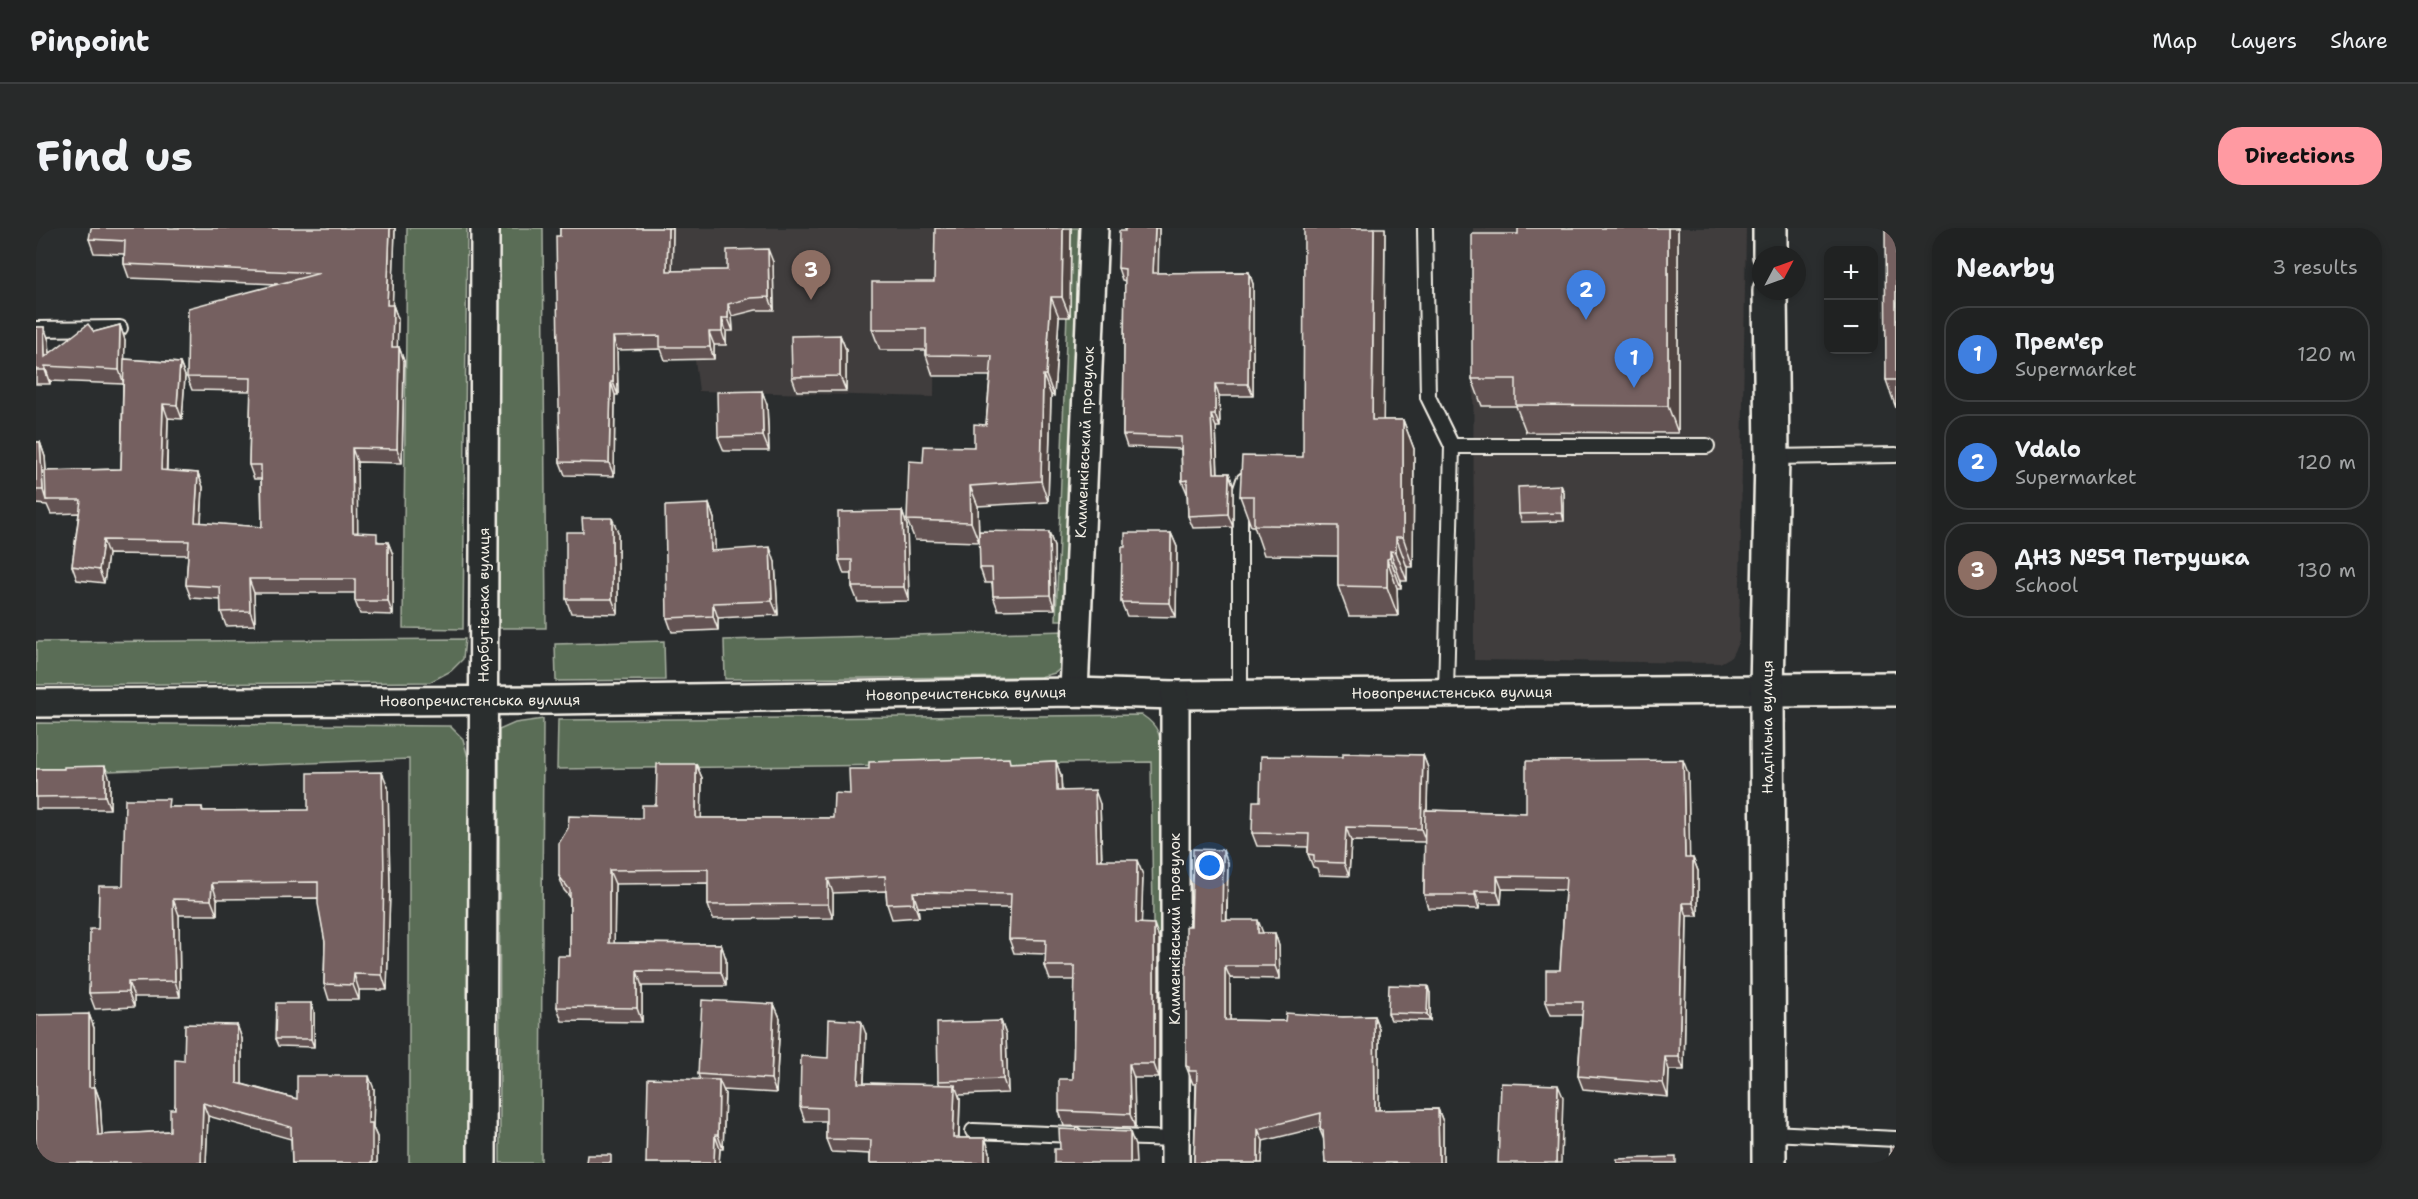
<!DOCTYPE html>
<meta charset="utf-8">
<style>
:root{--surface:#202222;--page:#282a2a;--text:#f1f3f6;--muted:#a2a4a5;--line:#3d3f40;--accent:#ff9aa2}
body{margin:0;font-family:"Shantell Sans",sans-serif;background:var(--page);color:var(--text)}
.controls{position:absolute;right:18px;top:18px;display:grid;overflow:hidden;border-radius:12px;box-shadow:0 3px 9px #0003}
.controls button{width:54px;height:54px;display:grid;place-items:center;padding:0;border:0;border-bottom:2px solid var(--line);background:var(--surface);color:var(--text);font:30px sans-serif}
.compass{position:absolute;left:1716px;top:18px;width:54px;height:54px;border-radius:50%;background:var(--surface);box-shadow:0 3px 9px #0003;rotate:49deg}
.you{position:absolute;left:1174px;top:638px;width:21px;height:21px;margin:-15px;border:4px solid #fff;border-radius:50%;background:#1a73e8;box-shadow:0 0 0 9px #1a73e833}
.badge{display:grid;place-items:center;width:39px;height:39px;border-radius:50%;background:var(--accent);color:#fff;font-size:20px;font-weight:700}
.pin{position:absolute;translate:-50% -50px;filter:drop-shadow(0 2px 3px #0008)}
.pin::after{content:'';position:absolute;top:32px;width:21px;height:18px;background:inherit;clip-path:polygon(0 0,100% 0,50% 100%)}
.list{margin:0;padding:0;list-style:none}
h2{display:flex;justify-content:space-between;align-items:center;height:78px;margin:0;padding:0 24px;font-size:26px}
h2 small{font-size:20px;font-weight:400;color:var(--muted)}
.list li{display:grid;grid-template-columns:39px 1fr auto;gap:18px;align-items:center;box-sizing:border-box;height:96px;margin:0 12px 12px;padding:0 12px;border:2px solid var(--line);border-radius:24px}
.list b{display:block;font-size:22px;white-space:nowrap}
.list p{margin:0;font-size:20px;white-space:nowrap;color:var(--muted)}
.list em{font-size:20px;font-style:normal;color:var(--muted)}
.map{position:relative;flex:none;width:1860px;height:935px;overflow:hidden;border-radius:24px}
header{display:flex;align-items:center;gap:36px;box-sizing:border-box;height:84px;padding:0 30px;background:var(--surface);border-bottom:2px solid var(--line)}
header strong{font-size:28px}
nav{display:flex;gap:33px;margin-inline-start:auto;font-size:21px}
.intro{display:flex;align-items:center;justify-content:space-between;box-sizing:border-box;height:144px;padding:0 36px}
h1{margin:0;font-size:42px}
.button{padding:15px 27px;border-radius:24px;background:var(--accent);color:#111;font-size:21px;font-weight:700}
main{display:flex;gap:36px;padding:0 36px}
aside{flex:1;background:var(--surface);border-radius:24px;box-shadow:0 3px 9px #0003}
.map>svg:first-child{display:block}
</style>
<header>
<strong>Pinpoint</strong>
<nav><a>Map</a><a>Layers</a><a>Share</a></nav>
</header>
<div class="intro"><h1>Find us</h1><a class="button">Directions</a></div>
<main>
<div class="map">
<svg width="1860" height="935" viewBox="0 0 1860 935">
<rect width="100%" height="100%" fill="#2a2d2e"/>
<filter id="ink" filterUnits="userSpaceOnUse"><feTurbulence type="fractalNoise" baseFrequency=".0167" numOctaves="2"/><feDisplacementMap in="SourceGraphic" scale="12" xChannelSelector="R" yChannelSelector="G"/><feConvolveMatrix kernelMatrix="1 2 1 2 8 2 1 2 1" color-interpolation-filters="sRGB"/></filter>
<g filter="url(#ink)">
<g fill="#403d3d">
<path d="M637 0H900L898 169 663 163 648 45 636 40Z"/>
<path d="M1437 0H1710L1703 413 1695 429 1684 435 1438 432Z"/>
</g>
<g fill="#5a6d57" stroke="#a7afa0" stroke-width="1.5">
<path d="M371 0H431L427 401 367 400Z"/>
<path d="M460 0H507L510 400H463Z"/>
<path d="M1034 0H1046L1031 392H1020Z"/>
<path d="M1030 403 1026 439 1019 445 1004 449 689 451 688 412Z"/>
<path d="M429 411 427 431 415 443 394 454 0 457V414Z"/>
<path d="M628 413 629 452 520 453 519 416Z"/>
<path d="M1106 487C1127 501 1124 511 1126 534L1125 772H1118L1115 534 521 541 522 492Z"/>
<path d="M507 491 505 935H464L463 502 479 495Z"/>
<path d="M0 495 414 498 427 511 434 537 431 935H373V531L0 546Z"/>
</g>
<g fill="none" stroke-linecap="round" stroke-linejoin="round">
<defs>
<g id="lane">
<path d="M1389 0 1392 169 1416 218 1410 464"/>
<path d="M0 101 84 100"/>
<path d="M1416 218H1671"/>
<path d="M1736 229 1860 227"/>
<path d="M1204 465V264L1208 252"/>
<path d="M937 903 1039 907"/>
<path d="M1733 905 1860 911"/>
<path d="M1080 909 1139 911"/>
</g>
<g id="street">
<path id="s1" d="M1038 464 1058 0"/>
<path id="s2" d="M0 475 516 472 1038 464 1139 467 1731 462"/>
<path id="s3" d="M446 935 449 0"/>
<path d="M1139 935V467"/>
</g>
<g id="secondary">
<path d="M1734 0V27"/>
<path d="M1731 462 1860 461"/>
<path id="s4" d="M1733 935 1731 462 1736 229 1734 63"/>
</g>
</defs>
<use href="#lane" stroke="#f4f1e8" stroke-width="18"/>
<use href="#street" stroke="#f4f1e8" stroke-width="32"/>
<use href="#secondary" stroke="#f4f1e8" stroke-width="38"/>
<use href="#lane" stroke="#2a2d2e" stroke-width="14"/>
<use href="#street" stroke="#2a2d2e" stroke-width="27"/>
<use href="#secondary" stroke="#2a2d2e" stroke-width="33"/>
</g>
<g fill="#645353" stroke="#f4f1e8" stroke-width="1.5">
<path d="M359 0 356 77H357L362 91 361 119H363L368 133 366 235 321 234V305L344 314H352L357 327V387L324 386 319 373V365H218L219 397 190 398 185 384V372L155 370 150 357 152 327 72 326 68 355 41 352 36 338 43 285 15 286 11 277 0 276V214H4L9 229 10 243 85 241 87 156 14 153V156H0V99H8L13 113 14 125 58 104 84 97 89 112 88 131 144 135 149 148 146 191 132 190 131 243 162 245 167 259 165 295 226 299 225 251H218L213 237 215 163 156 162 151 149 240 56 93 50 88 36V26L58 25 53 11Z"/>
<path d="M524 0H637L636 43 691 42 737 34 738 82H720L696 88 697 103H690V117H678V131L629 132 625 121 581 122 582 167H579L578 248 529 247 524 234Z"/>
<path d="M1035 0 1034 89H1023L1018 168 1015 167 1012 274 942 278 943 314 879 312 871 292 887 234 938 219 950 197 954 148H897L890 127V122H844L836 101 898 54Z"/>
<path d="M1123 0 1122 45 1213 44 1217 56V168H1183L1184 199H1180L1182 245H1193L1197 257V299L1157 300 1152 288 1151 265 1146 253 1145 221 1091 219 1087 207 1089 53 1086 52 1082 40 1089 3Z"/>
<path d="M1349 0 1347 192H1367L1378 221 1377 339H1371V353H1365V360H1361L1362 388H1313L1302 358V328L1228 327 1218 298H1215L1204 268 1267 229Z"/>
<path d="M1642 0V205L1490 204 1480 178H1446L1436 151 1482 6Z"/>
<path d="M1860 0V180L1850 152Z"/>
<path d="M804 107 810 122V163H761L756 149Z"/>
<path d="M726 163 731 177 733 223H688L682 209Z"/>
<path d="M1525 257 1528 265V293L1486 294 1483 286Z"/>
<path d="M673 276 678 291 679 323 739 334 742 387 682 390V402L636 404 631 390Z"/>
<path d="M866 283 871 298 873 373 822 374 816 359V346H808L803 332Z"/>
<path d="M547 304H582V386L535 385 530 371Z"/>
<path d="M1013 304 1018 319 1019 381 962 382 957 368 956 355H949L944 340Z"/>
<path d="M1135 305 1141 319 1140 389 1091 388 1085 374 1089 319Z"/>
<path d="M1387 527 1392 540 1391 582 1490 585 1652 545 1653 630H1657L1662 643V688H1651L1648 842H1633L1632 869 1547 861 1542 848 1546 787H1515L1510 774 1524 742 1529 662 1466 661 1465 676H1444L1443 681 1392 680 1388 667 1389 614 1315 613 1313 648 1283 647 1281 640 1277 639 1272 626V619L1221 618 1216 605 1224 573 1307 529Z"/>
<path d="M1020 533 1025 548 1026 563 1064 576 1066 632 1107 647 1105 695 1123 710V850H1098L1099 900 1028 898 1023 883 1037 851 1039 752H1014L1009 738 1010 726 978 725 973 711 974 680 882 679 883 689 856 691 851 676 850 663 797 665V690L677 691 672 677V655L579 656 578 715 685 716 690 731V758H606V794L526 793 521 779 534 728V669L528 662 523 648 606 590 660 536 666 550 665 590H797L814 566 833 541Z"/>
<path d="M0 541H28L74 551V581H0Z"/>
<path d="M352 559 354 661 351 762H323V772H293L288 756 289 714 282 670 181 671V687H143L144 769H98V779L59 781 53 765 62 701 87 658 135 579H166L167 583 272 582Z"/>
<path d="M1192 635 1191 692 1227 705H1239L1243 718 1244 751 1194 750V792L1249 793 1307 789 1338 788 1343 801V882L1402 881 1407 894V935H1289L1288 912 1284 902V899L1227 913 1226 935H1158L1160 856H1157L1150 838 1155 698Z"/>
<path d="M1394 765V793L1355 792 1352 785Z"/>
<path d="M275 775 278 783V819L242 818 239 811Z"/>
<path d="M738 776 744 790 740 865 687 862 689 866 687 921H684L683 935H610L664 852 662 846Z"/>
<path d="M53 786 58 800V859H59L64 873 66 907 134 903 148 833 201 797 206 811V856L261 871 338 861 337 900 341 909V935H256L255 911 172 888 170 935H0Z"/>
<path d="M965 793 970 807 972 865 923 867 924 871 923 910H949L954 924V935H834V926L795 924 790 911V893H769L764 879 792 830 830 806 828 855 904 857 902 853Z"/>
</g>
<g fill="#514443" stroke="#f4f1e8" stroke-width="1.5">
<path d="M354 0H359L356 91 351 77Z"/>
<path d="M632 0H637L636 56 631 43Z"/>
<path d="M1027 0H1035L1034 89 1026 69Z"/>
<path d="M1119 0H1123L1122 57 1117 45Z"/>
<path d="M1338 0H1349L1347 221 1336 192Z"/>
<path d="M1632 0H1642V205L1632 178Z"/>
<path d="M732 21 737 34 738 82 733 69Z"/>
<path d="M1213 44 1217 56V168L1212 156Z"/>
<path d="M1015 69 1023 89 1018 168 1010 147Z"/>
<path d="M692 76 696 88 697 103 692 90Z"/>
<path d="M357 77 362 91 361 133 356 119Z"/>
<path d="M686 90 690 103V117L686 104Z"/>
<path d="M84 97 89 112 88 156 83 142Z"/>
<path d="M8 99 13 113 14 139 9 129Z"/>
<path d="M673 104 678 117V131L674 119Z"/>
<path d="M804 107 810 122V163L804 148Z"/>
<path d="M577 109 581 122 582 167 577 154Z"/>
<path d="M363 119 368 133 366 235 361 221Z"/>
<path d="M144 135 149 148 146 191 141 177Z"/>
<path d="M9 138 14 153V156L9 142Z"/>
<path d="M1007 147 1015 167 1012 274 1005 253Z"/>
<path d="M575 154 579 167 578 248 573 235Z"/>
<path d="M1179 156 1183 168 1184 199 1179 187Z"/>
<path d="M726 163 731 177 733 223 727 208Z"/>
<path d="M127 176 132 190 130 256 125 242Z"/>
<path d="M1175 187 1180 199 1182 257 1178 245Z"/>
<path d="M1367 192 1378 221 1377 339 1367 309Z"/>
<path d="M4 214 9 229 12 272H10L7 262Z"/>
<path d="M316 220 321 234 322 318 317 304Z"/>
<path d="M162 245 167 259 164 308 159 294Z"/>
<path d="M1193 245 1197 257V299L1192 286Z"/>
<path d="M1525 257 1528 265V293L1526 285Z"/>
<path d="M934 258 942 278 943 314 935 294Z"/>
<path d="M673 276 678 291 680 338 675 323Z"/>
<path d="M866 283 871 298 873 373 868 359Z"/>
<path d="M576 290 582 304V386L576 371Z"/>
<path d="M1013 304 1018 319 1019 381 1014 367Z"/>
<path d="M1135 305 1141 319 1140 389 1134 375Z"/>
<path d="M1360 309 1371 339V353L1360 324Z"/>
<path d="M67 312 72 326 68 355 63 342Z"/>
<path d="M352 314 357 327V387L352 373Z"/>
<path d="M734 319 739 334 742 387 736 373Z"/>
<path d="M1354 323 1365 353V360L1354 330Z"/>
<path d="M1351 331 1361 360 1362 388 1351 359Z"/>
<path d="M213 351 218 365 219 397 214 383Z"/>
<path d="M677 375 682 390V402L677 388Z"/>
<path d="M1387 527 1392 540 1390 614 1385 601Z"/>
<path d="M1647 532 1652 545 1654 643 1649 630Z"/>
<path d="M1020 533 1025 548 1026 577 1021 563Z"/>
<path d="M660 536 666 550 665 605 660 590Z"/>
<path d="M69 538 74 551V581L69 568Z"/>
<path d="M346 544 352 559 354 661 351 762 346 747Z"/>
<path d="M1059 562 1064 576 1066 646 1061 632Z"/>
<path d="M1310 599 1315 613 1313 648 1308 635Z"/>
<path d="M1187 622 1192 635 1190 705 1186 692Z"/>
<path d="M1657 630 1662 643V688L1657 675Z"/>
<path d="M1101 632 1107 647 1105 709 1100 695Z"/>
<path d="M573 642 579 656 578 729 573 715Z"/>
<path d="M1461 648 1466 661 1465 676 1461 663Z"/>
<path d="M792 651 797 665V690L792 676Z"/>
<path d="M176 655 181 671V687L175 672Z"/>
<path d="M1439 663 1444 676 1443 681 1439 667Z"/>
<path d="M877 664 882 679 883 689 878 675Z"/>
<path d="M137 671 143 687 144 769 139 753Z"/>
<path d="M1647 675 1651 688 1648 842 1643 829Z"/>
<path d="M1222 692 1227 705V718L1222 705Z"/>
<path d="M1118 696 1123 710V850L1118 836Z"/>
<path d="M1239 705 1243 718 1244 751 1239 738Z"/>
<path d="M685 716 690 731V758L685 744Z"/>
<path d="M1189 738 1194 750V805L1189 792Z"/>
<path d="M601 743 606 758V794L601 780Z"/>
<path d="M318 746 323 762V772L317 757Z"/>
<path d="M92 754 98 769V779L92 764Z"/>
<path d="M1392 758 1394 765V793L1391 786Z"/>
<path d="M275 775 278 783V819L275 811Z"/>
<path d="M738 776 744 790 740 865 735 851Z"/>
<path d="M53 786 58 800V873L53 859Z"/>
<path d="M1338 788 1343 801V895L1339 882Z"/>
<path d="M825 793 830 806 827 868 822 855Z"/>
<path d="M965 793 970 807 972 865 967 851Z"/>
<path d="M201 797 206 811V868L201 855Z"/>
<path d="M1629 829 1633 842 1632 869 1627 855Z"/>
<path d="M1093 836 1098 850 1099 900 1094 886Z"/>
<path d="M333 848 338 861 337 900 341 909V935H336L332 895Z"/>
<path d="M683 852 689 866 687 921 682 907Z"/>
<path d="M919 857 924 871 922 924 917 910Z"/>
<path d="M1522 857 1527 869 1525 935H1520Z"/>
<path d="M59 859 64 873 67 920 62 907Z"/>
<path d="M167 875 172 888 170 935H165Z"/>
<path d="M1402 881 1407 894V935H1403Z"/>
<path d="M1222 901 1227 913 1226 935H1222Z"/>
<path d="M1094 904 1099 918 1100 935H1094Z"/>
<path d="M679 907 684 921 683 935H678Z"/>
<path d="M949 910 954 924V935H949Z"/>
</g>
<g fill="#746160" stroke="#f4f1e8" stroke-width="1.5">
<path d="M55 0H354L351 77H357L356 119H363L361 221 316 220 317 304 341 305V314H352V373H319V351H213L214 383 185 384 184 359 150 357 153 313 67 312 63 342 36 338 45 272H10L9 243 85 241 88 131 144 135 141 177 127 176 125 242 162 245 159 294 226 299 225 237H213L215 150 151 149 152 80 284 45 88 36 89 13 53 11Z"/>
<path d="M524 0H632L631 43 691 42V22L732 21 733 69 715 70 692 76V90H686V104H673L674 119H624V108L577 109V154H575L573 235 524 234 520 8H524Z"/>
<path d="M899 0H1027L1026 69H1015L1010 147H1007L1005 253 934 258 935 294 871 292 873 233 887 234 888 218 938 219V196L950 197 956 128 890 127V101H836V54H898Z"/>
<path d="M1089 0H1119L1117 45 1213 44 1212 156H1179V187H1175L1178 245H1193L1192 286 1152 288 1151 252 1146 253 1145 209 1087 207 1089 41 1082 40 1083 3H1089Z"/>
<path d="M1268 0H1338L1336 192H1367V309H1360V324L1354 323V330L1351 331V359L1302 358V298L1218 297V268H1204L1206 228 1267 229Z"/>
<path d="M1482 0H1632V178L1480 177V151H1436V6H1482Z"/>
<path d="M1849 0H1860V152H1850Z"/>
<path d="M52 96 58 104 84 97 83 142 9 138V142H0V99H8L9 129Z"/>
<path d="M804 107V148L756 149 755 108Z"/>
<path d="M726 163 727 208 682 209 681 164Z"/>
<path d="M0 214H4L7 262H0Z"/>
<path d="M1525 257 1526 285 1483 286 1482 259Z"/>
<path d="M673 276 675 323 734 319 736 373 677 375V388L631 390 629 278Z"/>
<path d="M866 283 868 359H816V332H803L802 284Z"/>
<path d="M546 290H576V371H530V304H547Z"/>
<path d="M943 303 1013 304 1014 367 957 368 956 340H944Z"/>
<path d="M1089 305H1135L1134 375 1085 374 1086 319H1089Z"/>
<path d="M1307 525 1387 527 1385 601 1310 599 1308 635 1278 634V627L1272 626 1273 606 1216 605 1217 573H1224L1225 528 1307 529Z"/>
<path d="M973 530 974 535 1020 533 1021 563 1059 562 1061 632H1101L1100 695 1118 696V836H1093L1094 886 1023 883V851H1037L1039 738H1009L1010 712 973 711 975 666 877 664 878 675 851 676 849 648 792 651V676L672 677V641L573 642V715L685 716V744L601 743V780L521 779 522 728H534V662L523 648V615L532 600 533 588 606 590V577H620L621 536H660V590H797L798 565 814 566 813 541H833V534Z"/>
<path d="M1647 532 1649 630H1657V675H1647L1643 829H1629L1627 855 1542 848 1547 774H1510V742H1524L1530 649 1461 648V663H1439V667H1388L1389 582 1490 585V533Z"/>
<path d="M69 538V568L0 569V541H28V539Z"/>
<path d="M346 544 348 645 346 747 318 746 317 757 288 756 289 714 282 676V654L176 655 175 672 137 671 139 753 92 754V764L53 765 54 701H62L63 658H87L89 571H133L132 579H166V583L272 582V545Z"/>
<path d="M1157 621 1187 622 1186 692H1222V705H1239V738H1189V792L1249 793 1250 785 1307 789 1338 788 1339 882 1402 881 1403 935H1289L1287 902H1284L1285 885 1222 901V935H1158L1161 843H1153V839L1150 838V698H1155Z"/>
<path d="M1353 757 1392 758 1391 786 1352 785Z"/>
<path d="M666 772 738 776 735 851 662 846Z"/>
<path d="M240 775H275V811H239Z"/>
<path d="M53 786V859H59L62 907 134 903V881H139V832L148 833 149 796 201 797V855L261 871V848H333L332 895H336V935H256L255 899 167 875 165 935H0V787Z"/>
<path d="M793 791 825 793 822 855 919 857 917 910H949V935H834L835 912 790 911V880L764 879 765 828 792 830Z"/>
<path d="M965 793 967 851 902 853 901 795Z"/>
<path d="M612 850 683 852 682 907H679L678 935H610Z"/>
<path d="M1465 855 1522 857 1520 935H1462Z"/>
<path d="M1023 901 1094 904V935H1018V921H1024Z"/>
<rect x="1854" y="918" width="6" height="17"/>
<path d="M551 927H575V935H550Z"/>
<path d="M1640 929V935H1581V931Z"/>
</g>
</g>
<g text-anchor="middle" dominant-baseline="central" stroke-width="4.5" stroke-linejoin="round" paint-order="stroke">
<g font-size="15" fill="#f4f1e8" stroke="#2a2d2e">
<text stroke="none"><textPath href="#s1" startOffset="250">Клименківський провулок</textPath></text>
<text stroke="none"><textPath href="#s3" startOffset="558">Нарбутівська вулиця</textPath></text>
<text stroke="none"><textPath href="#s2" startOffset="1416">Новопречистенська вулиця</textPath></text>
<text stroke="none"><textPath href="#s2" startOffset="930">Новопречистенська вулиця</textPath></text>
<text stroke="none"><textPath href="#s2" startOffset="444">Новопречистенська вулиця</textPath></text>
<text stroke="none"><textPath href="#s4" startOffset="436">Надпільна вулиця</textPath></text>
<text transform="translate(1139 701) rotate(-90)">Клименківський провулок</text>
</g>
</g>
</svg>
<div class="controls">
<button>+</button>
<button>−</button>
</div>
<svg class="compass" viewBox="-18 -18 36 36"><path d="M0-13l5 13h-10z" fill="#e53935"/><path d="M0 13l5-13h-10z" fill="#a2a4a5"/></svg>
<div class="you"></div>
<div class="pin badge" style="left:1598px;top:160px;background:#3f7fe0">1</div>
<div class="pin badge" style="left:1550px;top:92px;background:#3f7fe0">2</div>
<div class="pin badge" style="left:775px;top:72px;background:#8d6e63">3</div>
</div>
<aside>
<h2>Nearby<small>3 results</small></h2>
<ul class="list">
<li><span class="badge" style="background:#3f7fe0">1</span><div><b>Прем'єр</b><p>Supermarket</p></div><em>120 m</em></li>
<li><span class="badge" style="background:#3f7fe0">2</span><div><b>Vdalo</b><p>Supermarket</p></div><em>120 m</em></li>
<li><span class="badge" style="background:#8d6e63">3</span><div><b>ДНЗ №59 Петрушка</b><p>School</p></div><em>130 m</em></li>
</ul>
</aside>
</main>
